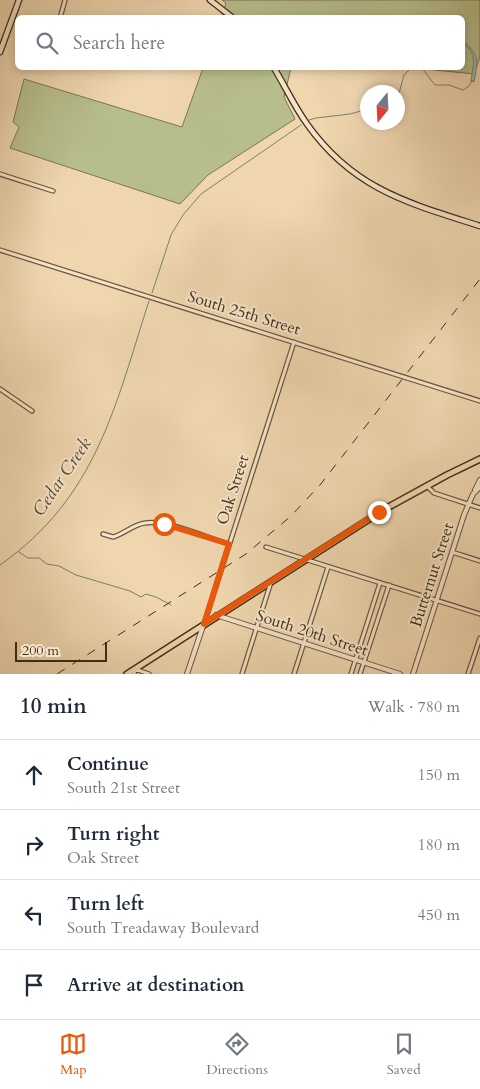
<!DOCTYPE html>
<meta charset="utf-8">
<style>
:root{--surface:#fff;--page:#f2f2f3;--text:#1f2937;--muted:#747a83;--line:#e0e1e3;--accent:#ea580c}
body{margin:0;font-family:Cardo,serif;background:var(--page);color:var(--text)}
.compass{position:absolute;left:360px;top:85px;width:45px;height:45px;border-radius:50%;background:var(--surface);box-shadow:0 2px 8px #0003;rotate:198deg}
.scale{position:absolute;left:15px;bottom:12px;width:92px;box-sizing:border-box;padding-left:5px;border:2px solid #422e13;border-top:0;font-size:14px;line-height:18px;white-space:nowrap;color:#422e13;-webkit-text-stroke:4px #f5e4cb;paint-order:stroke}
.stop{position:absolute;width:15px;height:15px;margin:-11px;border:4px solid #ea580c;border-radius:50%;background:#fff}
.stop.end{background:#ea580c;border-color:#fff;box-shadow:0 1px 5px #0008}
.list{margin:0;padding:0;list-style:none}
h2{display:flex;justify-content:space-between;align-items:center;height:65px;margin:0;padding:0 20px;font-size:21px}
h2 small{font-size:16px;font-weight:400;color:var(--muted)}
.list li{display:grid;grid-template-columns:32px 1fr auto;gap:15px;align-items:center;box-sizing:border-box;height:70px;padding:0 20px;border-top:1px solid var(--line)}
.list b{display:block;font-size:19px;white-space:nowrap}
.list p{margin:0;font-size:16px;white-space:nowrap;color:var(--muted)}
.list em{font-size:16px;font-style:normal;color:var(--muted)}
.icon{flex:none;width:28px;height:28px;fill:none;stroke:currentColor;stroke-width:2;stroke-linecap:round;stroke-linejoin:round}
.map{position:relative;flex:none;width:480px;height:674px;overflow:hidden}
.search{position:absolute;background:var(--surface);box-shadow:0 2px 8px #0003;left:15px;right:15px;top:15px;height:55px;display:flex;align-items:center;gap:12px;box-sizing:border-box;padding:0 18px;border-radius:8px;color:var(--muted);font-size:19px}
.sheet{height:345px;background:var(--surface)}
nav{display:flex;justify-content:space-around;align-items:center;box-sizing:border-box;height:70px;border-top:1px solid var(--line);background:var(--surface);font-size:14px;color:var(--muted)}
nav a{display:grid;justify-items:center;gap:2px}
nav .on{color:var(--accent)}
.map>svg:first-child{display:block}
</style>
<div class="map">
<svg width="480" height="674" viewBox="0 0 480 674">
<rect width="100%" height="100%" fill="#efd6af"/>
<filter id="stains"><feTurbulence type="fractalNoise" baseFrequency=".004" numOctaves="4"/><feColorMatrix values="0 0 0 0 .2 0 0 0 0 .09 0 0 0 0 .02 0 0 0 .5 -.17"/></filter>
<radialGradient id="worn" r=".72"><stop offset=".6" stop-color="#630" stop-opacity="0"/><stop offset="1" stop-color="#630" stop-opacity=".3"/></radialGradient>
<g fill="#b7be8c" stroke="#7c7650">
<path d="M222 0H480V57L474 74 416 68H462V18H221L226 3Z"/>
<path d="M203 68H291L284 97 295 119 208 175 180 204 10 148 19 127 13 122 24 79 182 127Z"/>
</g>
<path fill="#9ab9aa" stroke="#77816e" d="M462 40C480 55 478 61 474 82L471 81C473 64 478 55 463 43Z"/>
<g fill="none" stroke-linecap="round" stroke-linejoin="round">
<g stroke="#77816e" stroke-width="1">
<path d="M422 68 435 85H449L463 90 469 86 472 81"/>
<path d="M398 97 404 75 411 68"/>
<path d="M309 120 316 118 350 114 368 109"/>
<path d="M152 293 171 235 183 215 201 194 301 125"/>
<path d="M19 552 28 558H39L47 564 59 566 76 575 130 591 141 597 146 594 156 597 171 605"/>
<path d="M0 565C97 497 115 406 149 301"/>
</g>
<defs>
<g id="minor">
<path d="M60 18 65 0"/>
<path d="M0 174 53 191"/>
<path d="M0 250 480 401"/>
<path d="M0 389 32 411"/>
<path d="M427 486 434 493 480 508"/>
<path d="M103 534 113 537C124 534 134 524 145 523 166 519 208 538 229 544"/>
<path d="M266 547 480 614"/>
<path d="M452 552 480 561"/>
<path d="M204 624 294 342"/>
<path d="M134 674 135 669 149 674"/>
<path d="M242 674 271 582"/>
<path d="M294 674 328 567"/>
<path d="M351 674 380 583"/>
<path d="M360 674 389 585"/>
<path d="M468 674 480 638"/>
</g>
<g id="tertiary">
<path d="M475 490 480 480"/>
<path d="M216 615 400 674"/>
<path d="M187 674 203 626"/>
<path d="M413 674 464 515 473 494 480 487"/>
</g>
<g id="secondary">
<path d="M210 0 233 18"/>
<path d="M0 52 19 0"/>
<path d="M274 68C285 86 294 106 307 124 353 189 408 203 480 226"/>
</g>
<path id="primary" d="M127 674 385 509 447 475 480 459"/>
</defs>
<use href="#minor" stroke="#6d583a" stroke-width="5.5"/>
<use href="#tertiary" stroke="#6d583a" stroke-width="6"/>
<use href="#secondary" stroke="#422e13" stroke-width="7"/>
<use href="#primary" stroke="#422e13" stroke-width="8"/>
<use href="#minor" stroke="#f5e4cb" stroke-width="3"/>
<use href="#tertiary" stroke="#f5e4cb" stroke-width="4"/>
<use href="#secondary" stroke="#f5e4cb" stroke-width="4.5"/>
<use href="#primary" stroke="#efd6af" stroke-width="5"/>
<path stroke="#422e13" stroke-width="1" stroke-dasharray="9 9" stroke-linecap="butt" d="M57 674 246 554 291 516 320 485 480 279"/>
</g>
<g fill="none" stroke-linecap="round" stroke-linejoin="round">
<path stroke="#ea580c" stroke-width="6" d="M164 524 229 544 204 624 379 512"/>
</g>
<g text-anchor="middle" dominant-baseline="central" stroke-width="4" stroke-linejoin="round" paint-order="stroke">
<g font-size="16" fill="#422e13" stroke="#f5e4cb">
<text transform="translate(244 313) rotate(17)">South 25th Street</text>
<text transform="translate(233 490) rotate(-72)">Oak Street</text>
<text transform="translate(432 575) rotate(-72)">Butternut Street</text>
<text transform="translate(312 633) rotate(18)">South 20th Street</text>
</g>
<g font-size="18" font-style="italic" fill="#544a31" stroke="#f5e4cb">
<text transform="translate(62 477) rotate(-56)">Cedar Creek</text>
</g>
</g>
<rect width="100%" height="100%" filter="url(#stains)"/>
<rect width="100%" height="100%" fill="url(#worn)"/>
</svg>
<svg class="compass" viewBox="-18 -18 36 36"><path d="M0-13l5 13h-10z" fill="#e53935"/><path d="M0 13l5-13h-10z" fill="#747a83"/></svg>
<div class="scale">200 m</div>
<div class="stop" style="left:164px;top:524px"></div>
<div class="stop end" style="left:379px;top:512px"></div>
<div class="search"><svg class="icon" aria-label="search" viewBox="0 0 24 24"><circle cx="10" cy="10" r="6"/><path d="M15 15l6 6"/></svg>Search here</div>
</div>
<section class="sheet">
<h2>10 min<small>Walk · 780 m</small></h2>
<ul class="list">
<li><svg class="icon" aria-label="ahead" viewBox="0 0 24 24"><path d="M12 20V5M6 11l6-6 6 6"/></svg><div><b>Continue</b><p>South 21st Street</p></div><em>150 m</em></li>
<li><svg class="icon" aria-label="right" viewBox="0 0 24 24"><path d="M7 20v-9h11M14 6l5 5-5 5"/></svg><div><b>Turn right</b><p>Oak Street</p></div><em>180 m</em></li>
<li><svg class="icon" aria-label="left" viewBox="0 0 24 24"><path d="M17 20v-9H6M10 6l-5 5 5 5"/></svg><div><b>Turn left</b><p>South Treadaway Boulevard</p></div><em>450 m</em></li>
<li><svg class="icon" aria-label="arrive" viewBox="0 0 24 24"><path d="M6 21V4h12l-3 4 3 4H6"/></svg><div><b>Arrive at destination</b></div></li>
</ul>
</section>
<nav>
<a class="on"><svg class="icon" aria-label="map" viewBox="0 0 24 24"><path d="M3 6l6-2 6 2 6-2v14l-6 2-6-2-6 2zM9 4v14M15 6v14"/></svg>Map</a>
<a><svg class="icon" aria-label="directions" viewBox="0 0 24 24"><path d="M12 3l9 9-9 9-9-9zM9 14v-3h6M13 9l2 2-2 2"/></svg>Directions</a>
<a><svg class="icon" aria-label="saved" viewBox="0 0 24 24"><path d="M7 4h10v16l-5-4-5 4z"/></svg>Saved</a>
</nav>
